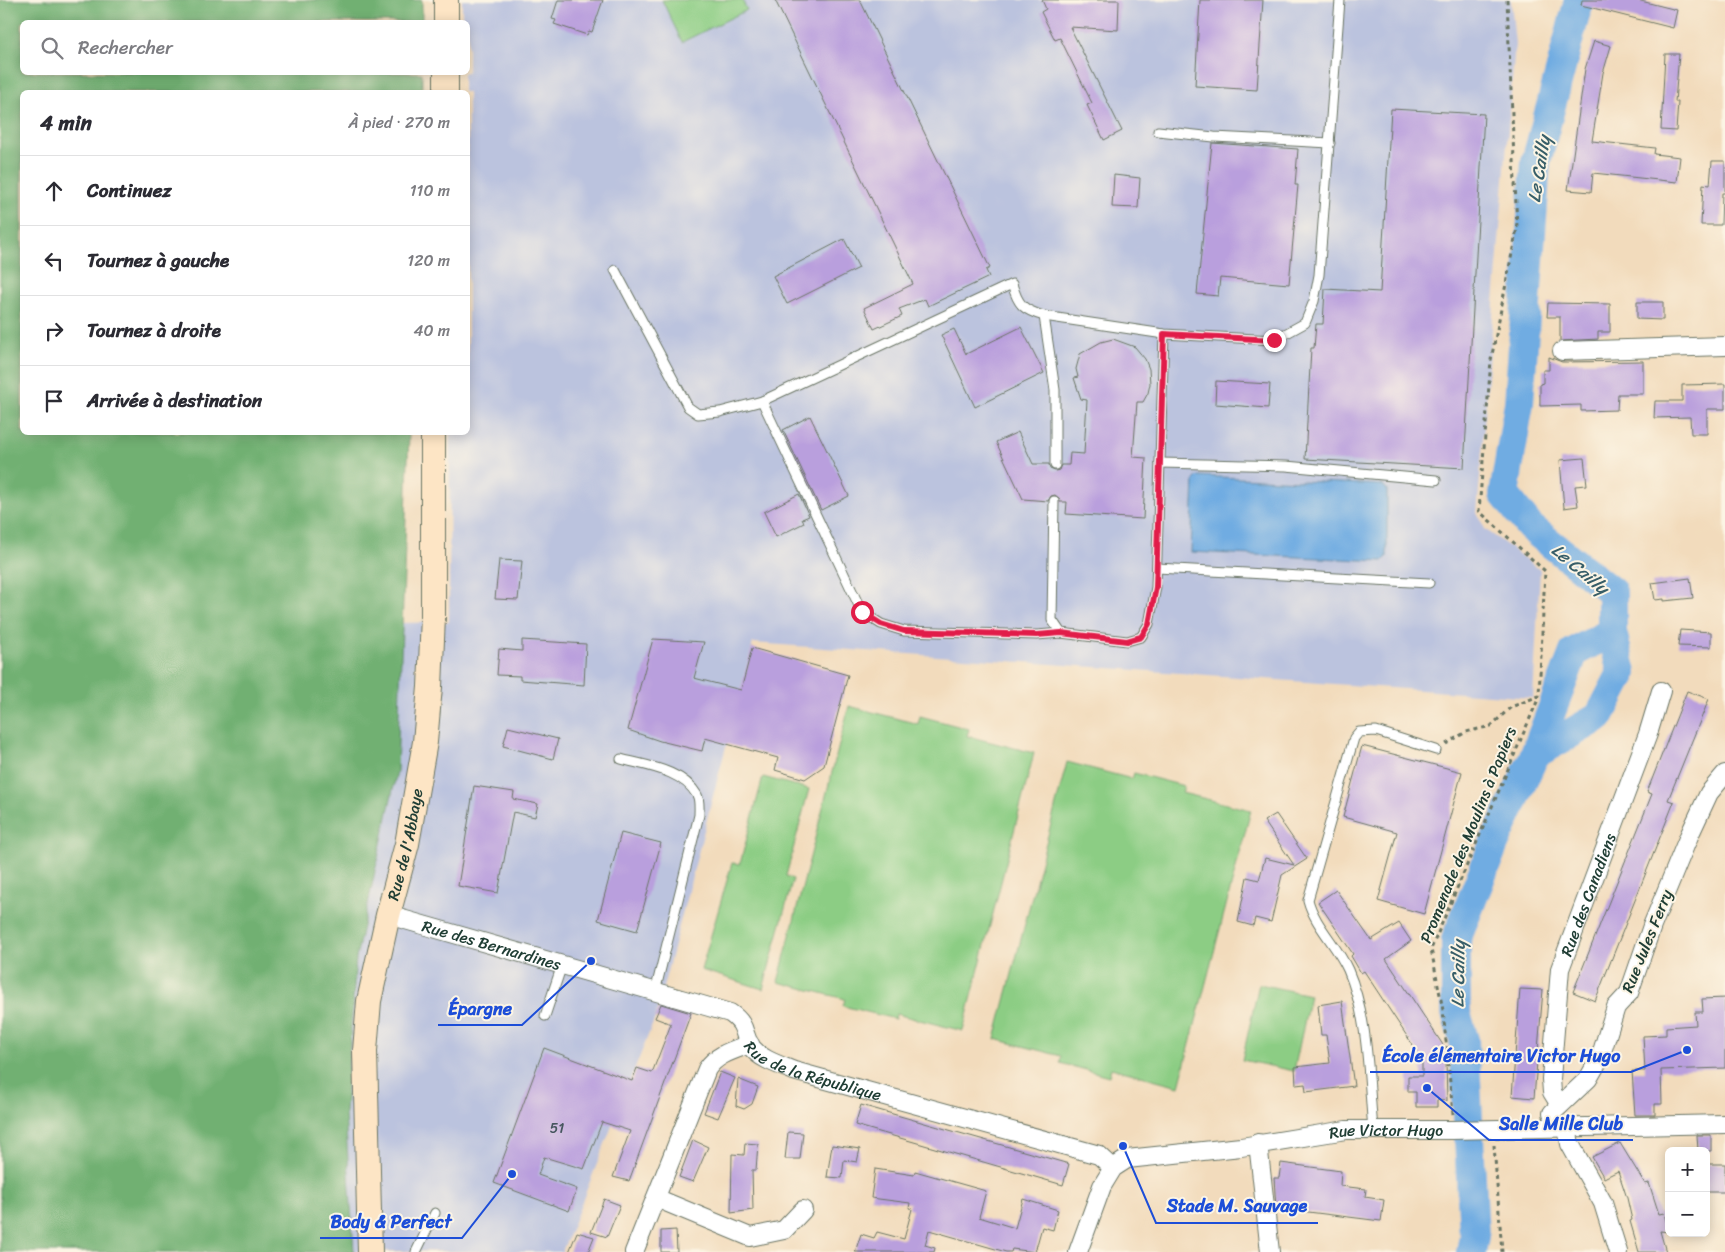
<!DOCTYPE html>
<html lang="fr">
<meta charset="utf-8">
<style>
:root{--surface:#fff;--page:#f2f2f3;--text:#2b2b33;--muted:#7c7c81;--line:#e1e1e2}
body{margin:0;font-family:Sriracha,sans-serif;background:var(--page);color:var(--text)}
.controls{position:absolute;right:15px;bottom:15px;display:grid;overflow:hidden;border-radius:8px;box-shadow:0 2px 12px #0003}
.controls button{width:45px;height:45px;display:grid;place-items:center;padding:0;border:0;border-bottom:1px solid var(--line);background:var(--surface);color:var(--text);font:25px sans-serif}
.stop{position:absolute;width:15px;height:15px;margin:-11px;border:4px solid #e11d48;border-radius:50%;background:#fff}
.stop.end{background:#e11d48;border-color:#fff;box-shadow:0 1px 5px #0008}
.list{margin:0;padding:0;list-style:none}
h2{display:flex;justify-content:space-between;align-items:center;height:65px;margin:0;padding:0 20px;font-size:21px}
h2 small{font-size:16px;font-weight:400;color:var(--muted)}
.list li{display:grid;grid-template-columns:32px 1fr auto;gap:15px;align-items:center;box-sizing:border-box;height:70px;padding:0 20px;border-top:1px solid var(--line)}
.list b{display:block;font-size:19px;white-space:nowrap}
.list em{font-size:16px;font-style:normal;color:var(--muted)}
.icon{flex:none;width:28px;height:28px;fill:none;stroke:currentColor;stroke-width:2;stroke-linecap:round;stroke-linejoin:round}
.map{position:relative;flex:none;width:1725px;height:1252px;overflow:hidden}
.search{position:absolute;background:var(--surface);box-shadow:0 2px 12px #0003;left:20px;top:20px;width:450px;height:55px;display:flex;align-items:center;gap:12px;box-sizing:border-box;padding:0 18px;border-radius:8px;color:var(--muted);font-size:19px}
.panel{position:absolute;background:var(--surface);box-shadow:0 2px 12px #0003;left:20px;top:90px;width:450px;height:345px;border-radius:8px}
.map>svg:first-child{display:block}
</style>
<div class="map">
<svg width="1725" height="1252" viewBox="0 0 1725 1252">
<rect width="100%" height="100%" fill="#fcf5e5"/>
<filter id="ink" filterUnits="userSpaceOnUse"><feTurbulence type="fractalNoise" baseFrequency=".02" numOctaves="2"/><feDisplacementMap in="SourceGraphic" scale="10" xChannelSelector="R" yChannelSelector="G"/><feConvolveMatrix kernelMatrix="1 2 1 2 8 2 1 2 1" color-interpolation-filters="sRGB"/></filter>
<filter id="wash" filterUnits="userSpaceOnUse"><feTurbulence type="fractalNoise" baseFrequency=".0096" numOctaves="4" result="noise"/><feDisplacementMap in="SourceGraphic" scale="20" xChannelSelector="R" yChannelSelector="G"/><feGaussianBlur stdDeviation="1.12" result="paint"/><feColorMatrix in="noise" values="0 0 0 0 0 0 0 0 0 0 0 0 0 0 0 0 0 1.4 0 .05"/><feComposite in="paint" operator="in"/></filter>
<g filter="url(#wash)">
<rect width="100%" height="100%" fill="#f2dbbc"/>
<path fill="#bbc3de" d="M462 0H1511L1515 44 1477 513 1485 529 1540 570 1533 698 753 643 655 1018 562 1252 354 1251 345 1113 356 958 397 771 402 623 449 622 450 433 468 432V92H463V73L468 72V22H462Z"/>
<g fill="#8ccd84" stroke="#56855c">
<path d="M662 0H742L747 10 682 42Z"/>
<path d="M849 706 918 724 920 716 969 729 967 736 1034 753 963 1031 896 1014 895 1019 843 1006 845 999 778 982Z"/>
<path d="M1067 762 1132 779 1134 773 1184 786 1182 793 1251 810 1179 1086 1111 1068 1109 1076 1060 1063 1061 1056 995 1039Z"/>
<path d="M763 777 809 789 786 876 793 879 763 989 701 970 732 863 740 864Z"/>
<path d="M1259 984 1310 995 1294 1071 1242 1060Z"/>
</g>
<path fill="#71b072" stroke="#487653" d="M0 0H422V22H22V72L422 73V92H22V432L409 433 397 771 356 958 345 1113 354 1252H0Z"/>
<path fill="#70ace2" stroke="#48748b" d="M1198 476 1382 485 1387 489V557L1383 561 1191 552 1194 480Z"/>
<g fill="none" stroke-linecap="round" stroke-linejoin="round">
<g stroke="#70ace2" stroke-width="30">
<path d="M1535 754 1574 652 1612 632"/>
<path d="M1471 1252 1474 1236 1464 1040 1456 1013V940L1494 844 1535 754 1599 717 1622 673 1612 632V592L1530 527 1504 494 1519 403 1536 162 1579 0"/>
</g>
</g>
<g id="blocks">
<g fill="#b99fdd">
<path d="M558 0H603L592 32 589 31 587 35 554 24 556 20 552 19Z"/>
<path d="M775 0H860L990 268 986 270 989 277 928 306 925 299 899 309 902 316 874 329 864 308 913 284Z"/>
<path d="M1042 0H1119L1118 30 1070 27 1122 131 1104 140 1087 105 1092 103 1060 38 1055 40 1041 12 1046 9Z"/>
<path d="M1200 0H1263L1257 90 1195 86Z"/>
<path d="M1582 0H1637L1677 10 1673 28 1581 5Z"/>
<path d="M1594 41 1611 46 1603 73 1592 141 1655 148 1654 154 1680 157 1677 182 1593 173 1591 192 1568 190 1585 69Z"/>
<path d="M1665 54H1679L1675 102H1678L1676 131 1661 130Z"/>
<path d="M1391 109 1484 114 1464 468 1305 459 1311 348H1314L1316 324H1323L1325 289 1380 292Z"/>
<path d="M1212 143 1298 149 1295 185H1298L1289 284 1220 278 1218 296 1197 294Z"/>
<path d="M1712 161H1725V193H1722L1721 225H1701L1703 184 1710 185Z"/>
<path d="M1114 175 1140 178 1138 208 1112 207Z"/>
<path d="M844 239 859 268 787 304 773 276Z"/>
<path d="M1637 302H1663V320L1637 319Z"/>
<path d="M1548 303 1610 304V332H1598V339L1560 341V317H1547Z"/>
<path d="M1021 327 1044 373 975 407 941 335 954 329 966 354Z"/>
<path d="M1113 339 1135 347 1145 359 1149 369 1150 384 1148 393 1143 402H1137L1133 457 1146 458 1143 519 1066 514 1067 502H1060L1059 498 1055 495 1051 496 1048 501 1023 499 996 442 1018 432 1033 464H1049L1050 469 1055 471 1059 470 1061 465H1069L1070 453 1084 454 1087 400 1081 399 1074 378 1078 377 1076 369 1080 354 1101 342Z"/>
<path d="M1549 357 1562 362 1643 361V394H1618L1617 410 1581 411V405L1540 406V384L1543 383V370H1549Z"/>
<path d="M1216 381 1270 384 1268 408 1215 404Z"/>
<path d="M1725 384V409H1707V434H1691L1690 417 1654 418 1655 401H1682V385Z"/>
<path d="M810 416 849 496 821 510 783 430Z"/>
<path d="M1584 458 1587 485 1575 486 1578 506 1564 508 1560 460Z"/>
<path d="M799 494 809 516 802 519 804 523 776 537 764 512Z"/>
<path d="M499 560 522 561 518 600 495 599Z"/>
<path d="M1690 578 1693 598 1664 601V599L1655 600 1652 583Z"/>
<path d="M1680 630 1711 632V647L1678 646Z"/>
<path d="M653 639 704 642 694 678 741 690 752 648 848 675 824 766 805 779 775 770 778 758 705 738 702 751 660 741 628 730Z"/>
<path d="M522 640 586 644 584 685 520 680V676L497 675 499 649 522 651Z"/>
<path d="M1687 691 1709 699 1668 800 1674 802 1595 1001 1573 992 1652 794 1647 792Z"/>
<path d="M508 727 558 739 553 759 503 746Z"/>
<path d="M1362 746 1462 772 1424 914 1378 901 1397 832 1343 817Z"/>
<path d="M474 786 514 792 513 799 538 804 535 817 513 812 498 893 458 886Z"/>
<path d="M1276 814 1307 859 1282 875 1271 922 1255 918 1253 926 1238 922 1247 877 1259 880 1265 858 1294 865 1264 821Z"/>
<path d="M621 833 661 843 637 931 598 920Z"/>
<path d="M1336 890 1371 940 1399 923 1411 941 1386 959 1445 1048 1448 1062H1446L1447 1101 1437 1100V1107H1416V1092H1408V1076H1422V1059L1364 971 1361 973 1351 956 1353 954 1318 902Z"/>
<path d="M1520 989 1543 990 1534 1098 1512 1096Z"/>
<path d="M1725 998V1068L1661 1070 1662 1104H1655V1115H1635L1632 1071H1645L1643 1036 1666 1035V1027L1696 1025 1695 1012H1703L1702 999Z"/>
<path d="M1342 1001 1354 1086 1306 1092 1305 1084 1296 1085 1295 1067 1330 1063 1326 1035H1321L1318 1005Z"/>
<path d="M661 1004 691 1013 629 1181 613 1177 630 1131 602 1122 584 1169 544 1157 538 1175 577 1189 569 1211 494 1183 544 1048 632 1081 637 1068 652 1073 671 1024 655 1018Z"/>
<path d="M720 1072 735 1078 718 1118 704 1113Z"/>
<path d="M738 1079 758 1087 752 1104 744 1109 736 1106Z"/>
<path d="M861 1105 1069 1164 1063 1185 855 1125Z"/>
<path d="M788 1132 803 1133 800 1159H785Z"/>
<path d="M1697 1135H1711V1151H1698Z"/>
<path d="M693 1140 708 1147 693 1182 679 1177Z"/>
<path d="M745 1143 758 1144 756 1170H752L753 1210 731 1213 732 1154 744 1155Z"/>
<path d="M1620 1143 1645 1184 1649 1183 1659 1214 1664 1213 1669 1232 1660 1231 1666 1252H1639L1630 1221 1632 1220 1627 1198 1618 1171 1604 1178 1592 1157Z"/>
<path d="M832 1145 860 1149 857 1162 844 1160 842 1178 827 1177Z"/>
<path d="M1281 1163 1341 1171 1340 1186 1366 1189 1365 1197 1384 1200 1381 1221 1276 1208 1274 1178H1279Z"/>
<rect x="1706" y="1164" width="19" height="28"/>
<path d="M875 1169 914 1175 915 1171 986 1191 979 1217 1015 1228 1023 1199 1058 1210 1053 1230 1042 1227 1035 1252 1012 1249 1011 1252H1006L929 1230 925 1245 935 1248 934 1252H855L861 1234 874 1238 877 1232 904 1239 912 1209 909 1208 910 1203 871 1198Z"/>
<path d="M604 1199 620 1205 607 1237 591 1232Z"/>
<path d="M676 1230 677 1252H661V1231Z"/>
<path d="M577 1232 594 1237 588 1252H569Z"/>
</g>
</g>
</g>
<g filter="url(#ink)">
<use href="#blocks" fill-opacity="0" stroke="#697464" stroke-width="1"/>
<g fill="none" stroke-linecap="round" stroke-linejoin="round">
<defs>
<g id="lane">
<path d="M1158 131 1214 137 1330 143"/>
<path d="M615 270 688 407 698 414 720 412 762 401 1012 284C1018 305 1023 310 1044 316L1164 334 1274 340 1305 323 1314 301 1319 275 1340 0"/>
<path d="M1044 316 1055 390V465"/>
<path d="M762 401 862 612 881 624 904 631 1037 635 1061 633"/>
<path d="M1160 463 1286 466 1436 480"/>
<path d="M1054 501 1052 620 1061 633 1127 641 1141 637 1149 624 1156 587 1164 334"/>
<path d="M1157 568 1429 583"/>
<path d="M621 759C647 766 683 770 697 795 700 800 699 809 699 815L655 992"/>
<path d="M545 1016 562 965"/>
<path d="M1373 1129C1368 1077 1369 1019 1348 970 1337 945 1315 926 1308 900L1354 738 1359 732 1376 731 1436 750"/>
<path d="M416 1252 435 1213"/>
</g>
<g id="street">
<path d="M1562 351 1725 346"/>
<path id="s1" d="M388 915 730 1013C749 1026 741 1034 752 1048 762 1060 780 1065 794 1071L1099 1155 1113 1168"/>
<path id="s2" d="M1560 1105 1552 1092 1551 1079 1560 969 1648 734 1661 691"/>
<path d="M1552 1113 1588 1079 1600 1058 1616 1007 1629 993 1652 926 1689 836 1709 793 1725 774"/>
<path d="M1567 1128 1570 1144 1603 1203 1618 1252"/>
<path d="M1258 1143 1270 1252"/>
<path d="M656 1198 750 1237 784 1230 803 1210"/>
<path d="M634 1252 707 1069C717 1054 734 1050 750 1044"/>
<path id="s3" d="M1078 1252 1102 1186 1113 1168 1127 1159 1241 1147 1346 1130H1452L1725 1124"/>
</g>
<g id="secondary">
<path d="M446 0V22"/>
<path d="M446 72V92"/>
<path id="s4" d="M370 1252 365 1051 369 1001 388 915 407 844 425 742 430 687 433 616V432"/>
</g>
</defs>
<use href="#lane" stroke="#697464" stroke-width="11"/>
<use href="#street" stroke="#697464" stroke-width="20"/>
<use href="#secondary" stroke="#697464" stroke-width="26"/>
<g stroke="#697464" stroke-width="3" stroke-dasharray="4 4" stroke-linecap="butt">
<path d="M1446 744 1466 732 1491 726 1511 707 1539 696 1545 571 1479 511 1491 360 1517 228 1507 0"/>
<path d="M1453 1114 1443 1010 1431 949 1539 697"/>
<path d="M1494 1145 1502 1252"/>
</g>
<use href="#lane" stroke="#fff" stroke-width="9"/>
<use href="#street" stroke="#fff" stroke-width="18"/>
<use href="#secondary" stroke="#fde5c5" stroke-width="24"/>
</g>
</g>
<g fill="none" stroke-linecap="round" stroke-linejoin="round" filter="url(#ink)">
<path stroke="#e11d48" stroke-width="6" d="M862 612 881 624 904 631 1037 635 1061 633 1127 641 1141 637 1149 624 1156 587 1164 334 1274 340"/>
</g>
<g text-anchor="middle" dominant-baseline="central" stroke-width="4" stroke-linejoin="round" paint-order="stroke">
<g font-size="14" fill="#46565e">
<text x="557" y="1128">51</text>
</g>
<g font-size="16" fill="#1f3d34" stroke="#fcf5e5">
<text transform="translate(1468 835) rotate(-68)">Promenade des Moulins à Papiers</text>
<text stroke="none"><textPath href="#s4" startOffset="412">Rue de l'Abbaye</textPath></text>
<text stroke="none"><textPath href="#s2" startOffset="218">Rue des Canadiens</textPath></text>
<text transform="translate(1647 941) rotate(-68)">Rue Jules Ferry</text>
<text stroke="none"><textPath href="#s1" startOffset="108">Rue des Bernardines</textPath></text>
<text stroke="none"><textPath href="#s1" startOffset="464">Rue de la République</textPath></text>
<text stroke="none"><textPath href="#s3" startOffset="369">Rue Victor Hugo</textPath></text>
</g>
<g font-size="18" font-style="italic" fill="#375e68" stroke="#fcf5e5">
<text transform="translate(1539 169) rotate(-81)">Le Cailly</text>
<text transform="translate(1580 569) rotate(40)">Le Cailly</text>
<text transform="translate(1458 974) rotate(-89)">Le Cailly</text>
</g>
</g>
<path fill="none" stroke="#1d4ed8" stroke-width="2" d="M591 961L522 1025H438M1687 1050L1631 1072H1370M1427 1088L1489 1140H1633M1123 1146L1156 1223H1318M512 1174L462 1238H320"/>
<g fill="#1d4ed8" stroke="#fcf5e5" stroke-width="2">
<circle cx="591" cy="961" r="5"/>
<circle cx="1687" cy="1050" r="5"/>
<circle cx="1427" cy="1088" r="5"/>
<circle cx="1123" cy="1146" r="5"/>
<circle cx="512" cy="1174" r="5"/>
</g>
<g font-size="18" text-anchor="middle" font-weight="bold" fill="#1d4ed8" stroke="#fcf5e5" stroke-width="4" stroke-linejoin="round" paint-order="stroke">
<text x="480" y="1015">Épargne</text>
<text x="1501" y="1062">École élémentaire Victor Hugo</text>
<text x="1561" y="1130">Salle Mille Club</text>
<text x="1237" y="1212">Stade M. Sauvage</text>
<text x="391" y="1228">Body &amp; Perfect</text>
</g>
</svg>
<div class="controls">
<button>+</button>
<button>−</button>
</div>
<div class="stop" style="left:862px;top:612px"></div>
<div class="stop end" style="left:1274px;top:340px"></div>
<div class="search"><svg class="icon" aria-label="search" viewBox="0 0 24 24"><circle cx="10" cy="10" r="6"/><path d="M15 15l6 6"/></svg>Rechercher</div>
<section class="panel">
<h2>4 min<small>À pied · 270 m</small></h2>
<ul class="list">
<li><svg class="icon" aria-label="ahead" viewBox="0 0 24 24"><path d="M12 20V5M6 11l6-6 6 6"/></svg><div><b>Continuez</b></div><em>110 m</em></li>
<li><svg class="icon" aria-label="left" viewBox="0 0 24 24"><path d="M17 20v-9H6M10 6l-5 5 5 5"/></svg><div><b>Tournez à gauche</b></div><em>120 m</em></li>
<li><svg class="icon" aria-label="right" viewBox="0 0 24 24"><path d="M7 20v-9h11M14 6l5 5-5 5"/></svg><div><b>Tournez à droite</b></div><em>40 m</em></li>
<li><svg class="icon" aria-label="arrive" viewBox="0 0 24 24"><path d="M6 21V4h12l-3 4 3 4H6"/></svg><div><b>Arrivée à destination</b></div></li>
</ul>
</section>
</div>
